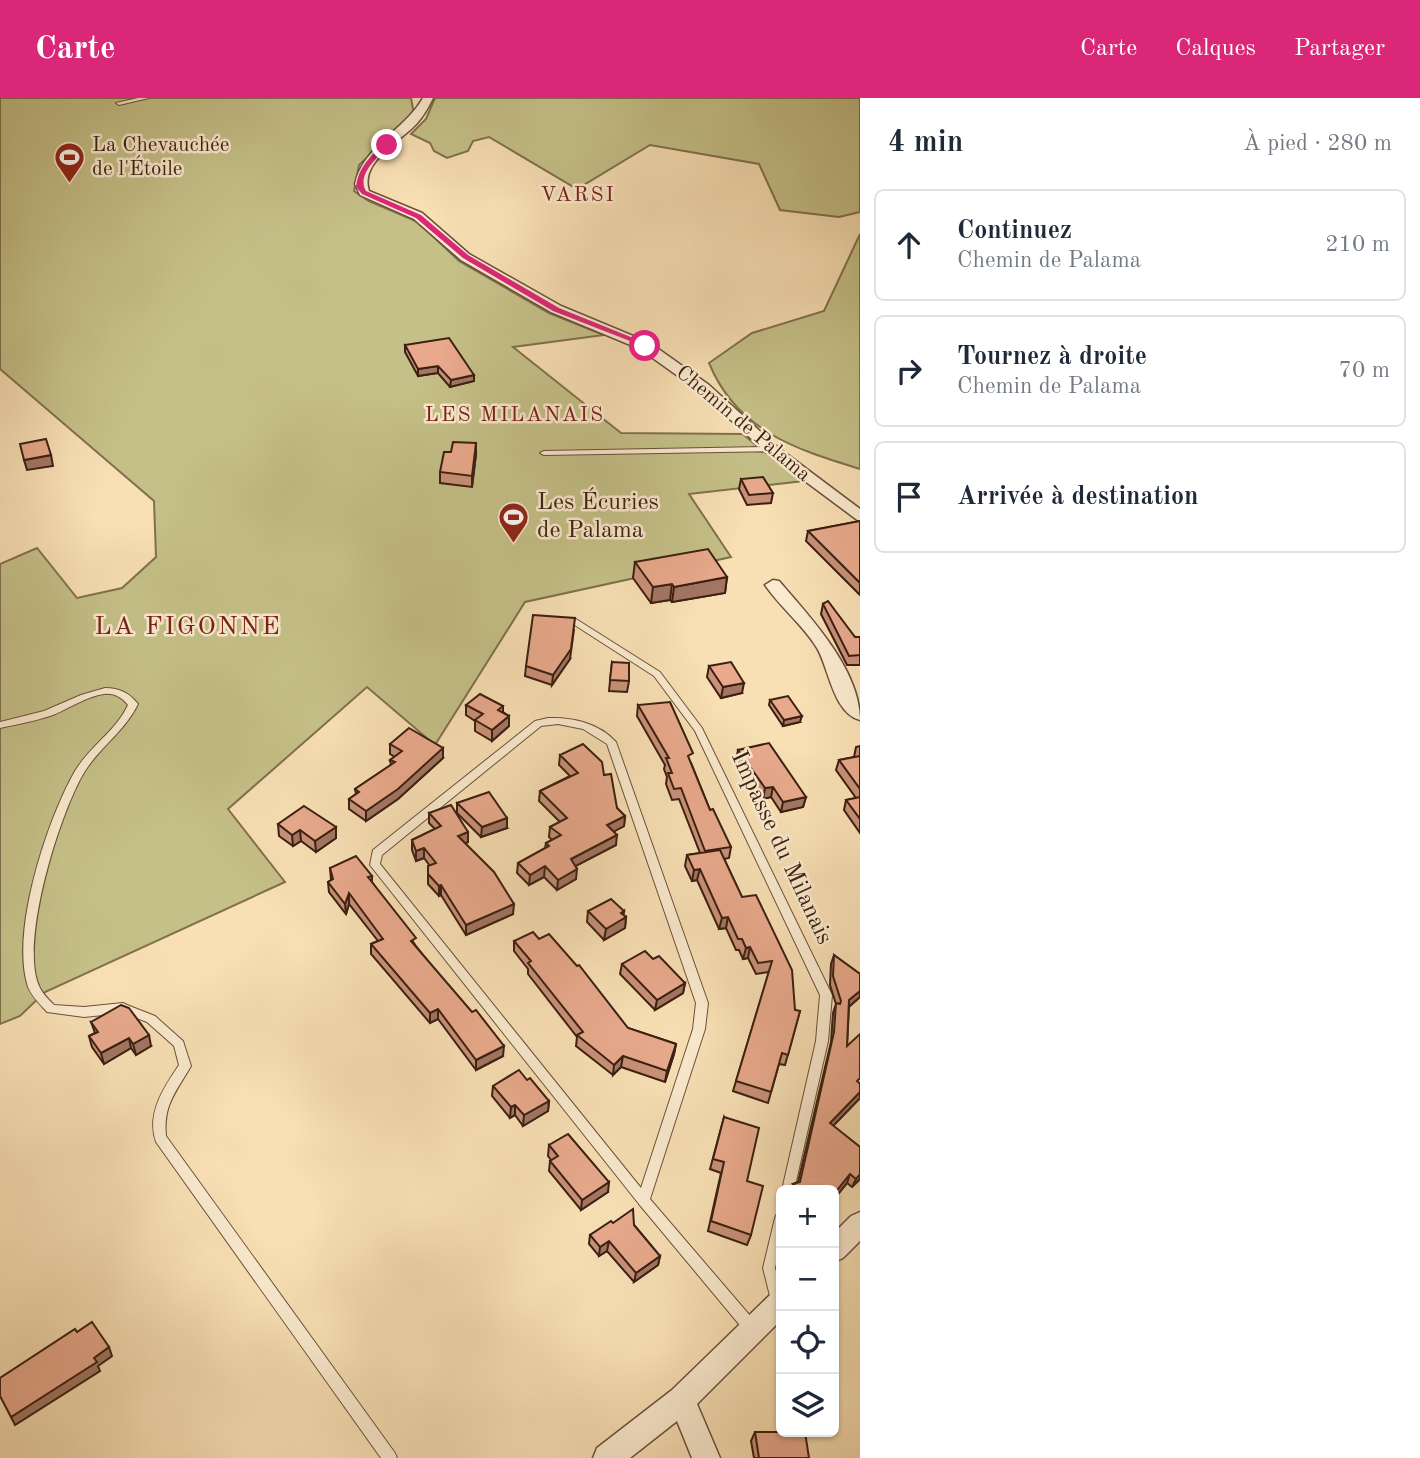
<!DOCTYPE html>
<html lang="fr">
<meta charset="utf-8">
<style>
:root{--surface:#fff;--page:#f2f2f3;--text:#1f2937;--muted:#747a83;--line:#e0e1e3;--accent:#db2777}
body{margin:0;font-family:"Old Standard TT",serif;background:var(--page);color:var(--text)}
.controls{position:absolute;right:21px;bottom:21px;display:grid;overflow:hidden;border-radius:10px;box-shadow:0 2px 5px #0004}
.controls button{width:63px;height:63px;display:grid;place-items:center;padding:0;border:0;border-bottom:2px solid var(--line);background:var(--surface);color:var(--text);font:35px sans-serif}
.stop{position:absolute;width:21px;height:21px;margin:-16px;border:5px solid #db2777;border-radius:50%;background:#fff}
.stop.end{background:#db2777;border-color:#fff;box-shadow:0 2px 7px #0008}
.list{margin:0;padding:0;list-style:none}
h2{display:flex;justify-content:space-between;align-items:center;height:91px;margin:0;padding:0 28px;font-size:30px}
h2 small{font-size:23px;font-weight:400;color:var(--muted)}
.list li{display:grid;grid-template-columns:46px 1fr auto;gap:21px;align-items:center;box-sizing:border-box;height:112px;margin:0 14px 14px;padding:0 14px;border:2px solid var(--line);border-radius:10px}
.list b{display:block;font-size:26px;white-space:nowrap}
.list p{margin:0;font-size:23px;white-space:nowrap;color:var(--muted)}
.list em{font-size:23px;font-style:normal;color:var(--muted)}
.icon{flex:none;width:38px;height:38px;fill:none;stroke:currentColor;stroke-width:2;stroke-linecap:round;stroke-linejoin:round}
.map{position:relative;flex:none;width:860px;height:1360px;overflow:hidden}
header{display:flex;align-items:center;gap:42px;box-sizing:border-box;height:98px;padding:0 35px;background:var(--accent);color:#fff}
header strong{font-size:33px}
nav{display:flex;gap:38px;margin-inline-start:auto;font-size:24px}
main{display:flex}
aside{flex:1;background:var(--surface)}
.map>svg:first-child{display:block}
</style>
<header>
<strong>Carte</strong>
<nav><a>Carte</a><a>Calques</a><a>Partager</a></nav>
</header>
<main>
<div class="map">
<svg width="860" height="1360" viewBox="0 0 860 1360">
<rect width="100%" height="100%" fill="#f8dfb4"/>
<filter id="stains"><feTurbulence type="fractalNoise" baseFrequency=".00286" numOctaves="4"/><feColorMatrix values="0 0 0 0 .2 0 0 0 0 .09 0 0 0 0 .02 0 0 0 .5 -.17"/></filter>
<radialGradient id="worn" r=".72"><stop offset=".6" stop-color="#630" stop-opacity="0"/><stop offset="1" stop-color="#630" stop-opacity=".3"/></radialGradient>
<g fill="#c5c088" stroke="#80704c" stroke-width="2">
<path d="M0 0H411L414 16 359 67 354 93 369 103 418 124 459 163 549 215 604 237 513 249 621 335 743 336 758 349 751 350 754 353 765 354 804 383 689 396 731 459 525 504 435 647 367 589 228 711 285 784 45 894 20 918 0 926V466L37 450 77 500 122 490 156 459 154 403 0 271Z"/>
<path d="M435 0H860V114L839 119 780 112 759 66 650 47 577 91 489 39 473 43 468 53 447 60 434 53 430 45 411 36 426 21Z"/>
<path d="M860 136V371C795 351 737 333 709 265L752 235 824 213Z"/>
</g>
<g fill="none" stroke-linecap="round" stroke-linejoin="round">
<defs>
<g id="lane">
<path d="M138 0H149L119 7 116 5Z"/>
<path d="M771 349H774V353L544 357 540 355 544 353Z"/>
<path d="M576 521 660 574 702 630 832 897 828 943 794 1092H782L816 943 820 897 695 633 654 578 573 526 572 524Z"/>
<path d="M105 590C120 590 129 595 138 606 125 633 100 649 85 673 60 713 18 848 40 890 43 896 49 902 54 907L84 909 123 905 127 907 155 918 183 943 191 968C176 994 163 1007 166 1038L395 1355 397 1360H381L156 1044C146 1016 164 989 179 967L174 948 147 924 123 915 84 919 47 914C40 906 32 899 28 889 10 834 47 722 75 673 90 648 116 633 128 607 121 599 115 595 104 596 87 598 70 610 53 617 36 623 18 626 0 630V624L44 613 81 597Z"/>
<path d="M548 620C572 619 599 625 616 644L708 905 705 931 650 1101 758 1227 760 1232 758 1237 753 1238 748 1237 639 1106 370 767 373 752 535 623ZM558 626 583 631 607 646 696 905 693 931 641 1090 380 766 382 757 541 628Z"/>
<path d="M781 1114V1145L775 1170 781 1191V1211L779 1212 774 1210 772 1206 763 1170 775 1120 777 1116Z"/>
</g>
<g id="street">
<path d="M423 0H433C429 8 424 17 418 24 402 43 359 63 369 93L422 115 469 156 561 208 650 245 709 287 776 348 860 411V424L766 354 699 293 640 251 551 214 461 162 414 121 360 97 355 86C363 48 405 32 423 0Z"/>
<path d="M773 482 779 483C811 520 860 572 860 622 833 615 829 570 817 550 803 527 780 509 765 487Z"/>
<path d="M860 1114V1143L843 1160 834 1164V1135L851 1118Z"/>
<path d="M781 1192V1222L697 1306 720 1360H692L677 1323 630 1360H593L597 1350 672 1292 772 1195Z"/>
</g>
</defs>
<use href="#lane" stroke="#6a4f3a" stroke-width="2"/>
<use href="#street" stroke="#6a4f3a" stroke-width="3"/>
<use href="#lane" fill="#faeace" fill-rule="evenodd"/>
<use href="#street" fill="#faeace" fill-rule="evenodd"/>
</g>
<g fill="#c89178" stroke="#3b1f11" stroke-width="2">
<path d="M405 247 474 277V283L450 289 438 275 418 278 405 254Z"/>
<path d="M476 356 472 389 440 385V374Z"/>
<path d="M741 381 773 395 771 405 747 407 739 391Z"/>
<path d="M860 423V497L806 443 808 433Z"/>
<path d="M635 464 727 479 725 495 672 504 670 502 651 505 633 480Z"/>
<path d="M823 506 855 539H860V567H847L821 516Z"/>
<path d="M570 561 552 587 525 578 526 568Z"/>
<path d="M612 564 629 583 627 594 609 593Z"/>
<path d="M709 568 742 595 721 600 707 579Z"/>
<path d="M770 602 800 624 783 628 769 607Z"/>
<path d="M466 607 503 608V614L509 618V628L492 643 475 633V623L466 617Z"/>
<path d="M638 607 691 665 710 712 731 749 729 760 724 761 795 912 800 913 785 967 779 966 768 1005 733 993 769 874 756 876 748 860 743 861 739 852H736L726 830 719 831 697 782 692 783 685 768 687 757 700 755 679 701 672 702 666 686 667 679 664 671 665 667 637 618Z"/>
<path d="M390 646 443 660 398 701 366 723 349 711V701L356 696 355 691 391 667 390 662 395 659 390 656Z"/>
<path d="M860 648V735L844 712 846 702 856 700 836 672 839 662 854 659 856 649Z"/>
<path d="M738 652 806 699 803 709 781 714 771 699 763 701 736 663Z"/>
<path d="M560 657 604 677 617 710 625 718 624 728 614 733 616 747 575 768 576 781 557 792 544 779 529 787 517 775 518 765 545 750 546 745 552 742 549 739 550 729 560 724 539 703 540 693 570 678 559 667Z"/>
<path d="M457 705 507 730 481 739 457 715Z"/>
<path d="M429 715 468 734V744L465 745 513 816 466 837 441 797 439 798 428 786V768H430L424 760 416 763 412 752V742L435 731 429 725Z"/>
<path d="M278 726 336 729V740L316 754 301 743 293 748 279 738Z"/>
<path d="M330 770 372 778V784L416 848 503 958 476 972 438 921 430 925 371 856V846L378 843 349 806 346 816 329 794 328 784 331 782Z"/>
<path d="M588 813H624L623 817 626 819 625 830 604 842 587 824Z"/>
<path d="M539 841 628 930 676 946 674 956 665 984 621 969 613 977 576 948 577 939 528 876V871L514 853V843Z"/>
<path d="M834 857 860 876V899L849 909 847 948 860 1000 833 1028 860 1049V1081L852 1089 847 1085 834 1101V1092H791L793 1086 798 1084 831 944 833 915 836 906 830 887 831 866Z"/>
<path d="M653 861 685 885 683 895 655 912 620 876 622 866Z"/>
<path d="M91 924 151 948 136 957 131 950 104 966 92 949 89 938 95 935Z"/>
<path d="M527 982 549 1003 548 1013 523 1028 515 1017 510 1020 492 998 493 988Z"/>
<path d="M724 1019 747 1083 751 1137 747 1147 708 1133 721 1075 710 1071Z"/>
<path d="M549 1047 608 1094 581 1112 549 1073 550 1063 551 1062 548 1058Z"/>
<path d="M613 1125 634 1127 660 1158 658 1167 634 1184 607 1153 599 1158 589 1146 590 1137Z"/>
<path d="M755 1334 809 1360H754L751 1343Z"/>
</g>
<g fill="#a27662" stroke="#3b1f11" stroke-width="2">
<path d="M438 268V275L418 278V271Z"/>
<path d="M474 277V283L450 289 451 282Z"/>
<path d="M476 345V356L472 389V378Z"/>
<path d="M51 357 53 368 27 372 24 362Z"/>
<path d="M727 479 725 495 672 504 674 489Z"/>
<path d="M672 486 670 502 651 505 653 489Z"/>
<path d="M574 531 570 561 552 587 553 577Z"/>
<path d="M744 585 742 595 721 600 723 589Z"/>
<path d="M509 618V628L492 643V632Z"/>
<path d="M802 618 800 624 783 628 784 622Z"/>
<path d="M443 650V660L398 701 366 723V713Z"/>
<path d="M773 689 771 699 763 701 765 690Z"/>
<path d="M806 699 803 709 781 714 783 704Z"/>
<path d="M625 718 624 728 606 738 607 727Z"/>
<path d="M507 720V730L481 739 482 729Z"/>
<path d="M336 729V740L316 754 315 743Z"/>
<path d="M300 732 301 743 293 748 292 737Z"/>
<path d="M468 734V744L458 748V738Z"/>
<path d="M617 737 616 747 570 771 571 761Z"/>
<path d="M424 750V760L416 763V753Z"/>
<path d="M545 768 544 779 529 787 530 777Z"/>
<path d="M577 771 576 781 557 792 558 782Z"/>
<path d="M700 771 697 782 692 783 694 772Z"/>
<path d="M441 787V797L439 798V788Z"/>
<path d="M349 795V806L346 816 345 806Z"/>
<path d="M514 806 513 816 466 837V827Z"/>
<path d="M624 813 623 821 626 819 625 830 604 842 606 831Z"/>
<path d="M728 819 726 830 719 831 722 820Z"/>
<path d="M750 849 748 860 743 861 746 850Z"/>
<path d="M685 885 683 895 655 912 657 902Z"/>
<path d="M860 893V899L846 911 849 902Z"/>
<path d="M438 911V921L430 925V915Z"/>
<path d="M149 937 151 948 136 957 133 946Z"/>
<path d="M129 940 131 950 104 966 101 955Z"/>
<path d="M676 946 674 956 665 984 667 973Z"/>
<path d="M504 948 503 958 476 972V962Z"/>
<path d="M623 958 621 969 613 977 614 967Z"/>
<path d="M860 994V1000L827 1034 830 1025Z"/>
<path d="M549 1003 548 1013 523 1028 524 1017Z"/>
<path d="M515 1007V1017L510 1020 511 1009Z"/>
<path d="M850 1076 847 1085 834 1101V1096Z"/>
<path d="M860 1076V1081L852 1089 856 1081Z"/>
<path d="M609 1084 608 1094 581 1112 582 1102Z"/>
<path d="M609 1143 607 1153 599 1158 600 1149Z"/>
<path d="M660 1158 658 1167 634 1184 636 1175Z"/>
<path d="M109 1249 112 1258 98 1268 100 1273 15 1327 11 1319Z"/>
</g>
<g fill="#e8a98c" stroke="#3b1f11" stroke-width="2">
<path d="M449 240 474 277 451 282 438 268 418 271 405 247Z"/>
<path d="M46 341 51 357 24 362 20 346Z"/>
<path d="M453 344 476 345 472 378 440 374 444 354H451Z"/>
<path d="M763 379 773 395 749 397 741 381Z"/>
<path d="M860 423V485L808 433Z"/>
<path d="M708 451 727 479 674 489 672 486 653 489 635 464Z"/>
<path d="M828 503 855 539H860V557L849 558 823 506Z"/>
<path d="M533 517 575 520 571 551 553 577 526 568Z"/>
<path d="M612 564 629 565V583L610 582Z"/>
<path d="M731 564 744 585 723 589 709 568Z"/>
<path d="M480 596 503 608 498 612 509 618 492 632 475 622 483 616 466 607Z"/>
<path d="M788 598 802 618 784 622 770 602Z"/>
<path d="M670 604 693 655 688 658 710 712 713 711 731 749 705 753 681 690 674 691 668 675H672L666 660H669L638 607Z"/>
<path d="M409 630 443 650 398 691 366 713 349 701 359 694 355 691 395 664 390 662 402 653 390 646Z"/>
<path d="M769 645 806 699 783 704 773 689 765 690 738 652Z"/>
<path d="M583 646 602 664 604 677 611 676 617 710 625 718 607 727 617 737 571 761 577 771 558 782 545 768 530 777 518 765 549 748 546 745 561 737 550 729 567 720 540 693 578 675 560 657Z"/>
<path d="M860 658V691L839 662Z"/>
<path d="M489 694 507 720 482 729 457 705Z"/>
<path d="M860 699V721L846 702Z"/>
<path d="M451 707 468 734 458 738 494 774 514 806 466 827 441 787 439 788 428 776V768L436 765 424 750 416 753 412 742 441 728 429 715Z"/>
<path d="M304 708 336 729 315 743 300 732 292 737 278 726Z"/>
<path d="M720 752 742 799 756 797 792 872 795 912 800 913 788 957 782 955 771 994 736 983 772 863 758 865 750 849 746 850 742 841H738L728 819 722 820 700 771 694 772 687 757Z"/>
<path d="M356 758 372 778 368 779 416 840 411 843 472 914 476 912 504 948 476 962 438 911 430 915 371 846 383 841 349 795 345 806 328 784 333 781 330 770Z"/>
<path d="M611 801 624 813 621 815 626 819 606 831 588 813Z"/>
<path d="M533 834 539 841 549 836 577 868 579 867 628 930 676 946 667 973 623 958 614 967 577 937 583 934 528 865 531 863 514 843Z"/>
<path d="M645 853 653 861 659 858 685 885 657 902 622 866Z"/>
<path d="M834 857 860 876V893L849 902 847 948 860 936V980L857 983 860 986V994L830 1025 860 1049V1076L856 1081 850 1076 834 1096V1092H801L793 1086 800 1084 834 934 836 905 840 906 841 903 833 878Z"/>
<path d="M121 907 129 910 149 937 133 946 129 940 101 955 89 938 98 934 91 924Z"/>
<path d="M519 972 527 982 530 980 549 1003 524 1017 515 1007 511 1009 493 988Z"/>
<path d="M724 1019 759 1030 747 1083 763 1088 751 1137 711 1123 724 1064 713 1061Z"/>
<path d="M568 1036 609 1084 582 1102 550 1063 558 1058 549 1047Z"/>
<path d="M633 1111 634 1127 660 1158 636 1175 609 1143 600 1149 590 1137 611 1123 613 1125Z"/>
<path d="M92 1224 109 1249 94 1260 97 1264 11 1319 0 1298V1280L75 1231 77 1234Z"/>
<path d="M755 1334H805L809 1360H759Z"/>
</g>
<path fill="#db2777" d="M384 46 390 47C379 58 356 76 366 93L421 117 468 157 559 210 648 246V250L553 213 463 160 416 120 362 96 356 89C358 70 371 57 384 46Z"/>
<defs>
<symbol id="stadium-pin" viewBox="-11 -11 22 30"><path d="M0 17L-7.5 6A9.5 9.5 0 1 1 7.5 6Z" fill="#8f2418" stroke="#faeace"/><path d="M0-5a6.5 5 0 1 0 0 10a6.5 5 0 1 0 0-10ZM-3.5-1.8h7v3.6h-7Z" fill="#fff"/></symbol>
</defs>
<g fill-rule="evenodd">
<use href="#stadium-pin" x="52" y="42" width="35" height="47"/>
<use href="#stadium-pin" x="496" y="402" width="35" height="47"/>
</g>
<g text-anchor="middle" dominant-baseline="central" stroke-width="5" stroke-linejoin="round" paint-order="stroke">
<g font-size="21" fill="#3b1f11" stroke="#faeace" text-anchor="start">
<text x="92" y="47">La Chevauchée<tspan x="92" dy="24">de l'Étoile</tspan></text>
</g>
<g font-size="21" letter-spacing="2" fill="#7a1f14" stroke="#faeace">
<text x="578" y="97">VARSI</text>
<text x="515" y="317">LES MILANAIS</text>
</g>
<g font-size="21" fill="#3b1f11" stroke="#faeace">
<text transform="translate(743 326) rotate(40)">Chemin de Palama</text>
</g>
<g font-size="24" fill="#3b1f11" stroke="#faeace" text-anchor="start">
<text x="537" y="405">Les Écuries<tspan x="537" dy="28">de Palama</tspan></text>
</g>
<g font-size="24" fill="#3b1f11" stroke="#faeace">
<text transform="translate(781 750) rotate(65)">Impasse du Milanais</text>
</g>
<g font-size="26" letter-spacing="2" fill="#7a1f14" stroke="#faeace">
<text x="188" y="529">LA FIGONNE</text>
</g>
</g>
<rect width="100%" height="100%" filter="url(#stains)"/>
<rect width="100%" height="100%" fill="url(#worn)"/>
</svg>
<div class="controls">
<button>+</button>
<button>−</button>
<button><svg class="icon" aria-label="locate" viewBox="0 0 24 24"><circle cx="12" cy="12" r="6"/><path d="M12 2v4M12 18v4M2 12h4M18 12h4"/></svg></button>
<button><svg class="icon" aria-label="layers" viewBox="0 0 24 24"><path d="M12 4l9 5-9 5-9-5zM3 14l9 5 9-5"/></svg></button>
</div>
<div class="stop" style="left:645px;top:248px"></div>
<div class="stop end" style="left:387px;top:47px"></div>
</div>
<aside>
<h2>4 min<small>À pied · 280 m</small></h2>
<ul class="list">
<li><svg class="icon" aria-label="ahead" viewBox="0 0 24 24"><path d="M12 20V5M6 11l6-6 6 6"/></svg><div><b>Continuez</b><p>Chemin de Palama</p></div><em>210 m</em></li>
<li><svg class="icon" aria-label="right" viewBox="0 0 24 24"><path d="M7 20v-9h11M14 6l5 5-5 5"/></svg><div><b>Tournez à droite</b><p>Chemin de Palama</p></div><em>70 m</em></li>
<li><svg class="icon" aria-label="arrive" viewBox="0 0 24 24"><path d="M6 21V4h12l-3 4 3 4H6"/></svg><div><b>Arrivée à destination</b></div></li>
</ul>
</aside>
</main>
